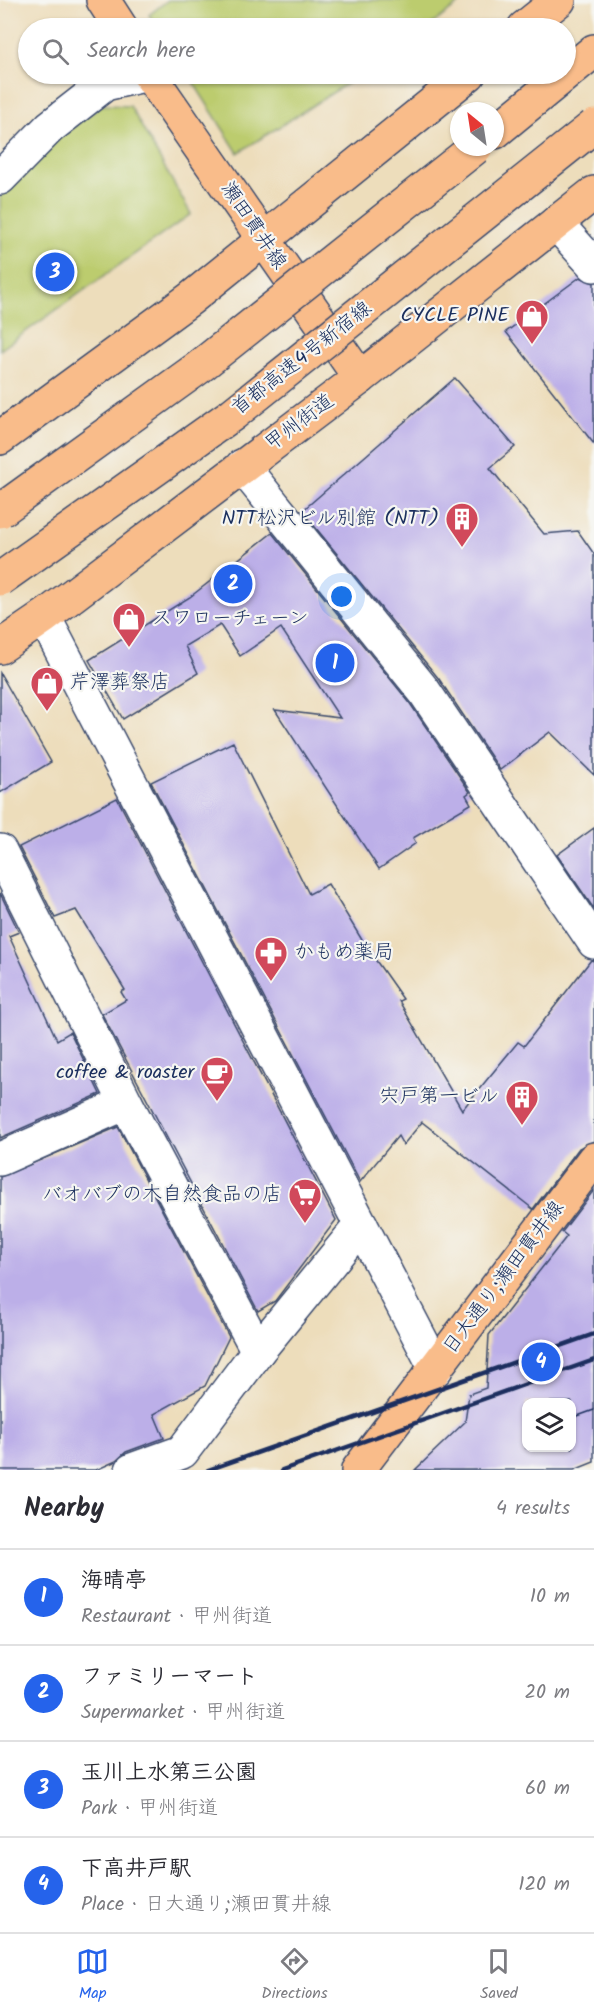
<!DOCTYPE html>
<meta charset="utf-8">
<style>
:root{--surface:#fff;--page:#f2f2f3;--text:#2b2b33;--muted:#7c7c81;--line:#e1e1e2;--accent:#2563eb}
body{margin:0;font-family:Kalam,"Klee One",sans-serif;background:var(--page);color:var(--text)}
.controls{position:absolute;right:18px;bottom:18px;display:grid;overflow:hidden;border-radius:12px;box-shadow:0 2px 4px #0004}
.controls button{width:54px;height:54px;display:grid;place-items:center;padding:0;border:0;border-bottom:2px solid var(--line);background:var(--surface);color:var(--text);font:30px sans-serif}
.compass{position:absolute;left:450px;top:102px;width:54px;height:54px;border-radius:50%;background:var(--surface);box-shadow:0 2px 4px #0004;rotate:330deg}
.you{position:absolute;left:342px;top:597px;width:21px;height:21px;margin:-15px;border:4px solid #fff;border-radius:50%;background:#1a73e8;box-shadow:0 0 0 9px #1a73e833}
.badge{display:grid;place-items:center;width:39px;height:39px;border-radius:50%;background:var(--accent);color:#fff;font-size:20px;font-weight:700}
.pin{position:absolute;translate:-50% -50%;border:3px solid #fff;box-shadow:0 2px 6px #0006}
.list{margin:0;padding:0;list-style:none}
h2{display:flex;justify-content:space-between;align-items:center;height:78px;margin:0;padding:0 24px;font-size:26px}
h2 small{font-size:20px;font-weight:400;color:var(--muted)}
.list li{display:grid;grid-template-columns:39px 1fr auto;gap:18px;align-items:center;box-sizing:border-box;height:96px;padding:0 24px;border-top:2px solid var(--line)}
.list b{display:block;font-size:22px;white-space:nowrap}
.list p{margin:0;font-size:20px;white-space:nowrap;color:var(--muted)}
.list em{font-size:20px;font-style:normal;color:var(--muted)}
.icon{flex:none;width:33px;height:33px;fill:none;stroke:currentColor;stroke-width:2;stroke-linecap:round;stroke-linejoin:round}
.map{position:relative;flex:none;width:594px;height:1470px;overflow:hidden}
.search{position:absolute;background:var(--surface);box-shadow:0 2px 4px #0004;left:18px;right:18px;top:18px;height:66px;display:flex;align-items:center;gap:15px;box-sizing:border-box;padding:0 21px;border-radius:33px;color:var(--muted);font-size:22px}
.sheet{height:462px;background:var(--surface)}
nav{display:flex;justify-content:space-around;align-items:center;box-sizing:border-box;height:84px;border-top:2px solid var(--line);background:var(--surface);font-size:16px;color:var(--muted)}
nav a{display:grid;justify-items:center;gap:3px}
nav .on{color:var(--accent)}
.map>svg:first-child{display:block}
</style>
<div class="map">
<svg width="594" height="1470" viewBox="0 0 594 1470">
<rect width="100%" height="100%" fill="#f6f6f2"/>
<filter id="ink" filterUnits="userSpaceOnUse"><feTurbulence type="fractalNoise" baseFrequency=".0167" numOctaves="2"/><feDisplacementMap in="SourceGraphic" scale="12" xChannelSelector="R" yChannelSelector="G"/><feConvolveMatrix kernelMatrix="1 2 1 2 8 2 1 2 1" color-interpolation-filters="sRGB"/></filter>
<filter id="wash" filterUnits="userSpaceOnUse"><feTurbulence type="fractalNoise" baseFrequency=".008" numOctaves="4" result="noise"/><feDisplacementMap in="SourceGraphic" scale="24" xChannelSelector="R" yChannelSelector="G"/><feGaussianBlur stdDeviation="1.35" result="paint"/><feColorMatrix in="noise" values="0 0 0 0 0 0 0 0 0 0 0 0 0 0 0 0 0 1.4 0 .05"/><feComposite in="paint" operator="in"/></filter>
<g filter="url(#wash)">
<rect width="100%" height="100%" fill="#edddbb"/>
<g fill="#bccc6e" stroke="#6c7e66" stroke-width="1.5">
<path d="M168 0H464L427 28H158L149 15Z"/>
<path d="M188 74H362L238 153Z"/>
<path d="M102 105 130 106 191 214 0 350V196L58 138Z"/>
</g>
<g id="blocks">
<g fill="#bcafe8" fill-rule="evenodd">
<path d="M580 277 594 283V444L506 332Z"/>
<path d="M455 378 515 447 490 468 544 534 578 531 594 554V775L550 732 500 770 439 679 302 511Z"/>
<path d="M272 533 409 702 470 792 466 795 471 804 413 838 416 843 379 869 275 710 340 718 281 628 240 656 220 625 185 646 198 673 123 719 89 660 190 597Z"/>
<path d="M0 673 51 762 0 793Z"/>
<path d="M233 742 309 894 328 884 365 945 403 999 399 1001 462 1110 518 1042 524 1046 591 960 594 961V1141L579 1148 533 1209 422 1122 403 1145 398 1136 360 1182 151 782Z"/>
<path d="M117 798 336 1220 275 1301 258 1311 102 1014 126 1000 121 992 125 990 76 910 55 918 19 847Z"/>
<path d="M594 828V909L557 855Z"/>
<path d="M0 893 19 932 9 936 57 1040 70 1032 100 1094 0 1138Z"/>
<path d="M118 1127 229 1337 205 1386 154 1414 164 1438 126 1452 116 1461 96 1470H0V1177Z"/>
<path d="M594 1190V1462L574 1470H415L465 1422 469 1394 486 1388 489 1335 567 1236 562 1232ZM526 1402H572V1448H526Z"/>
</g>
</g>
</g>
<g filter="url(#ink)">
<use href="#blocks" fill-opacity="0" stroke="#3a496c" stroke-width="1.5"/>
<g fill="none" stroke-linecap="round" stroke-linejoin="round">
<defs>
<g id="minor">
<path d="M0 178 50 127 105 84 149 74"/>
<path d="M556 223 594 265"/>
<path d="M242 466 424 691 594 942"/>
<path d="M44 617 436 1369"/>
<path d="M0 851 126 1103 258 1351"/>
<path d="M0 1159 126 1103"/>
<path d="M132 1470 182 1452 258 1351 361 1225"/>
</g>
<g id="major">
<path d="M103 0 121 28"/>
<path d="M149 74 360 378"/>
<path d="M358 1470 594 1159"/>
</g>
<g id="highway">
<path d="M524 28 559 0"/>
<path d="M495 132 594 51"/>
<path d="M0 438 190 299 469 74"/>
<path d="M0 647 44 617 360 378 594 193"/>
</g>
</defs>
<use href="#minor" stroke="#3a496c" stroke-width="36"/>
<use href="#major" stroke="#3a496c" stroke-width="36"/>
<use href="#highway" stroke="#3a496c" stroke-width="36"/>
<use href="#minor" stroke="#fff" stroke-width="33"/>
<use href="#major" stroke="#f9bc8a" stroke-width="33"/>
<use href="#highway" stroke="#f9bc8a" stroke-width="33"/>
<path stroke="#1b2f5e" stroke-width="1.5" d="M572 1418 594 1410"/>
<g stroke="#1b2f5e" stroke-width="4.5">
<path d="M208 1470 594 1334"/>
<path d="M282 1470 594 1360"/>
</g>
<defs>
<g id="highway-bridge">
<path d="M0 511 198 368 476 147"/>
<path d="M0 579 233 414 594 126"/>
</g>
</defs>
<use href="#highway-bridge" stroke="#3a496c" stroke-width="36" stroke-linecap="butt"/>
<use href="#highway-bridge" stroke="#f9bc8a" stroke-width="33"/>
</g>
</g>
<defs>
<symbol id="shop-pin" viewBox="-11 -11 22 30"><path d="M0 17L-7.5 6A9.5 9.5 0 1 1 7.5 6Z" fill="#d1495b" stroke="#f6f6f2"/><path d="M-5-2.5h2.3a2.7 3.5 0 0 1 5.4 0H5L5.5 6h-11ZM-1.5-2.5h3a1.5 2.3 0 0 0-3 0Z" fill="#fff"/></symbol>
<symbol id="building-pin" viewBox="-11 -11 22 30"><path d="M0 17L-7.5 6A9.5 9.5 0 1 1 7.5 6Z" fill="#d1495b" stroke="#f6f6f2"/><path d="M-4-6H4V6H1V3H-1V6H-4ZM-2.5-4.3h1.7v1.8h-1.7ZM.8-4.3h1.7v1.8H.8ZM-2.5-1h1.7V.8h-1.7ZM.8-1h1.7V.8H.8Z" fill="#fff"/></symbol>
<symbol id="pharmacy-pin" viewBox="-11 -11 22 30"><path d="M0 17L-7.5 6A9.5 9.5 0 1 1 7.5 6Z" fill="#d1495b" stroke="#f6f6f2"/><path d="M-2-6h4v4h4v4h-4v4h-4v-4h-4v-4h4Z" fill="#fff"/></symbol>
<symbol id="cafe-pin" viewBox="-11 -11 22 30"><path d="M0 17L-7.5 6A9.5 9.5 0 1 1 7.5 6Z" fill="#d1495b" stroke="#f6f6f2"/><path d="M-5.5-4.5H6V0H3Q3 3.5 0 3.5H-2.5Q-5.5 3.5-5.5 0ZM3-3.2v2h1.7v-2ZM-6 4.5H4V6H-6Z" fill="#fff"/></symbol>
<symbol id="supermarket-pin" viewBox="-11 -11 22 30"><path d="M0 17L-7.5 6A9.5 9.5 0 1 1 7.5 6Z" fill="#d1495b" stroke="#f6f6f2"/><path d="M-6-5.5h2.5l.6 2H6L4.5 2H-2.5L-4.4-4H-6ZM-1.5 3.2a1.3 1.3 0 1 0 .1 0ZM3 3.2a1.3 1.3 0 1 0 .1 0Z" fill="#fff"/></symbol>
</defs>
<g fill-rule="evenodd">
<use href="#shop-pin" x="513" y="297" width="38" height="52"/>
<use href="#building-pin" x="443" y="500" width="38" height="52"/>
<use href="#shop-pin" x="110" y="600" width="38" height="52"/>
<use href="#shop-pin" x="28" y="664" width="38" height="52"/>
<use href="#pharmacy-pin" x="252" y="934" width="38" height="52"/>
<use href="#cafe-pin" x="198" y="1054" width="38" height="52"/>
<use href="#building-pin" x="503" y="1078" width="38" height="52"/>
<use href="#supermarket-pin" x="286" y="1176" width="38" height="52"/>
</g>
<g text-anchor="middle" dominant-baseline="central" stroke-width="4.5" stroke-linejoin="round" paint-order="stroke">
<g font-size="20" fill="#1b2f5e" stroke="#f6f6f2">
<text transform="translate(253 226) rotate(56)">瀬田貫井線</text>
<text transform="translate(302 359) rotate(-38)">首都高速4号新宿線</text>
<text transform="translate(300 423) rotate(-37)">甲州街道</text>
<text transform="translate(504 1278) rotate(-53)">日大通り;瀬田貫井線</text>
</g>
<g font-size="20" fill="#1b2f5e" stroke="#f6f6f2" text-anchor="end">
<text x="509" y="316">CYCLE PINE</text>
<text x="439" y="519">NTT松沢ビル別館 (NTT)</text>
<text x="152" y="619" text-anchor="start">スワローチェーン</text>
<text x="70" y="683" text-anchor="start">芹澤葬祭店</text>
<text x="294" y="953" text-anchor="start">かもめ薬局</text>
<text x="194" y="1073">coffee &amp; roaster</text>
<text x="499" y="1097">宍戸第一ビル</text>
<text x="282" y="1195">バオバブの木自然食品の店</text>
</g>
</g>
</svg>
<div class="controls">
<button><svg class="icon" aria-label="layers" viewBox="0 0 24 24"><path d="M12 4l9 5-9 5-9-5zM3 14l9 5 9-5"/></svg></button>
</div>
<svg class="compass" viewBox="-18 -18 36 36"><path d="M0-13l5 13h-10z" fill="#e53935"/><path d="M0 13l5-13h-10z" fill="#7c7c81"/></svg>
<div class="you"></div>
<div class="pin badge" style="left:335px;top:663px">1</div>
<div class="pin badge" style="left:233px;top:584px">2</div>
<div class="pin badge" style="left:55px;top:272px">3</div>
<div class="pin badge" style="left:541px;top:1362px">4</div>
<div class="search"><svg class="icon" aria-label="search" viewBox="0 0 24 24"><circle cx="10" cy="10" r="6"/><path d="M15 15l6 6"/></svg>Search here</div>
</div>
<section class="sheet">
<h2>Nearby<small>4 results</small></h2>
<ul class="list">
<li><span class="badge">1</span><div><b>海晴亭</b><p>Restaurant · 甲州街道</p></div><em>10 m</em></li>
<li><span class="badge">2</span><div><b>ファミリーマート</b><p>Supermarket · 甲州街道</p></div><em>20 m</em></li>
<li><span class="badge">3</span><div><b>玉川上水第三公園</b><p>Park · 甲州街道</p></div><em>60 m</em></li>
<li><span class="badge">4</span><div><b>下高井戸駅</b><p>Place · 日大通り;瀬田貫井線</p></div><em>120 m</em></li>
</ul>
</section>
<nav>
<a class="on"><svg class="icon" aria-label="map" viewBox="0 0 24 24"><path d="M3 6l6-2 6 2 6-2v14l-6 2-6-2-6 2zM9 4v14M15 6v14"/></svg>Map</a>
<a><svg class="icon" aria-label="directions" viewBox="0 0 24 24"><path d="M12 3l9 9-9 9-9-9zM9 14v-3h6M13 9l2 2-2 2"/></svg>Directions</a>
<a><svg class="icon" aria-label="saved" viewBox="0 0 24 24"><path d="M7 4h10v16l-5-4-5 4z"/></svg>Saved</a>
</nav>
